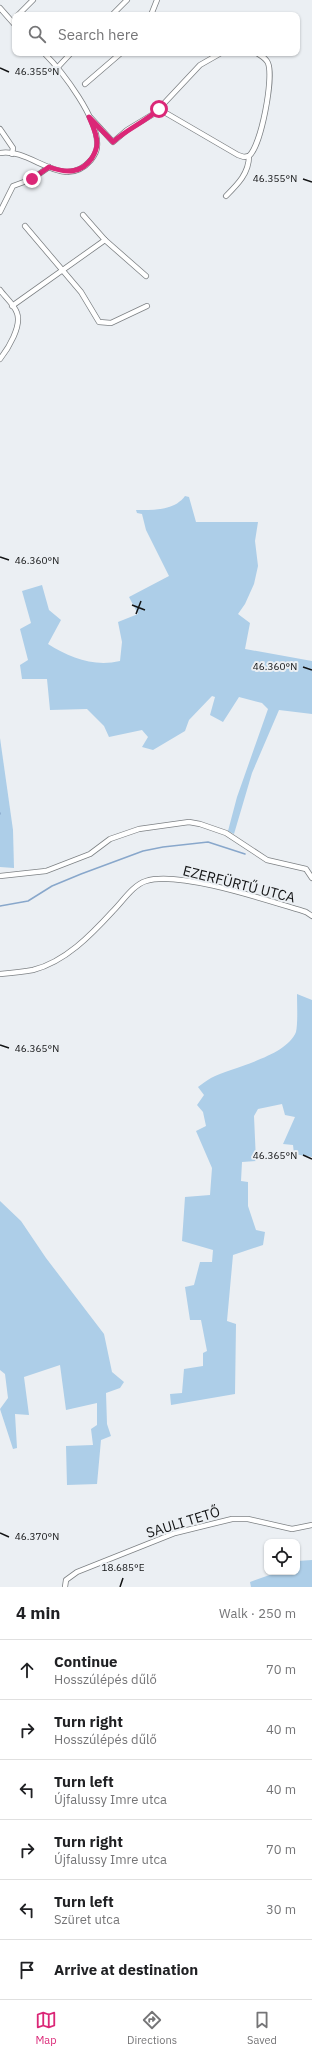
<!DOCTYPE html>
<meta charset="utf-8">
<style>
:root{--surface:#fff;--page:#f2f2f2;--text:#202124;--muted:#757577;--line:#e0e0e0;--accent:#db2777}
body{margin:0;font-family:"IBM Plex Sans",sans-serif;background:var(--page);color:var(--text)}
.controls{position:absolute;right:12px;bottom:12px;display:grid;overflow:hidden;border-radius:8px;box-shadow:0 1px 3px #0004}
.controls button{width:36px;height:36px;display:grid;place-items:center;padding:0;border:0;border-bottom:1px solid var(--line);background:var(--surface);color:var(--text);font:20px sans-serif}
.stop{position:absolute;width:12px;height:12px;margin:-9px;border:3px solid #db2777;border-radius:50%;background:#fff}
.stop.end{background:#db2777;border-color:#fff;box-shadow:0 1px 4px #0008}
.list{margin:0;padding:0;list-style:none}
h2{display:flex;justify-content:space-between;align-items:center;height:52px;margin:0;padding:0 16px;font-size:17px}
h2 small{font-size:13px;font-weight:400;color:var(--muted)}
.list li{display:grid;grid-template-columns:26px 1fr auto;gap:12px;align-items:center;box-sizing:border-box;height:60px;padding:0 16px;border-top:1px solid var(--line)}
.list b{display:block;font-size:15px;white-space:nowrap}
.list p{margin:0;font-size:13px;white-space:nowrap;color:var(--muted)}
.list em{font-size:13px;font-style:normal;color:var(--muted)}
.icon{flex:none;width:22px;height:22px;fill:none;stroke:currentColor;stroke-width:2;stroke-linecap:round;stroke-linejoin:round}
.map{position:relative;flex:none;width:312px;height:1587px;overflow:hidden}
.search{position:absolute;background:var(--surface);box-shadow:0 1px 3px #0004;left:12px;right:12px;top:12px;height:44px;display:flex;align-items:center;gap:10px;box-sizing:border-box;padding:0 14px;border-radius:8px;color:var(--muted);font-size:15px}
.sheet{height:412px;background:var(--surface)}
nav{display:flex;justify-content:space-around;align-items:center;box-sizing:border-box;height:56px;border-top:1px solid var(--line);background:var(--surface);font-size:11px;color:var(--muted)}
nav a{display:grid;justify-items:center;gap:2px}
nav .on{color:var(--accent)}
.map>svg:first-child{display:block}
</style>
<div class="map">
<svg width="312" height="1587" viewBox="0 0 312 1587">
<rect width="100%" height="100%" fill="#ebeff3"/>
<g fill="#adcee8">
<path d="M185 496 189 497 196 522H258L255 541 258 566 254 584 245 604 238 614 250 623 245 649 312 661V714L279 710 252 773 234 834 228 831 237 797 268 709 262 703 239 697 223 722 210 715 215 697 212 696 189 720 185 731 153 750 142 747 148 737 142 730 109 737 104 726 87 709 50 710 47 679H22L20 665 28 660 20 629 31 623 22 591 42 585 49 610 61 620 48 644C70 658 94 667 120 661L122 642 118 622 138 614 129 597 169 576 146 530 142 514 137 513 136 510C153 510 174 511 185 496Z"/>
<path d="M0 738 13 830 14 868 0 867Z"/>
<path d="M297 994 312 1000V1157L294 1154 293 1145 283 1144 295 1117 285 1115 282 1104 258 1109 254 1116 256 1161 242 1162 241 1181 248 1182V1206L256 1230 265 1232 263 1245 233 1255 227 1321 236 1324 235 1394 171 1405 170 1394 182 1393 184 1369 203 1366V1353L207 1351 201 1320H190L185 1287 194 1285 200 1262H212L213 1250 182 1241 185 1197 210 1195 212 1168 196 1131 206 1126 203 1112 197 1105 204 1095 198 1087C202 1084 206 1081 211 1078 232 1067 286 1057 296 1032 298 1023 297 1004 297 994Z"/>
<path d="M0 1201 21 1221 46 1258 104 1334 112 1372 124 1382 120 1388 106 1393 107 1424 111 1436 101 1440 97 1484 67 1485 66 1446 93 1445 91 1429 97 1425V1403L66 1410 60 1365 24 1377 29 1415 15 1414 17 1448 13 1449 0 1409 8 1398 5 1374 0 1370Z"/>
<path d="M312 1560V1587H251L250 1582 278 1572H297V1561Z"/>
</g>
<g fill="none" stroke-linecap="round" stroke-linejoin="round">
<g stroke="#88a7cb" stroke-width="1.5">
<path d="M0 813V814"/>
<path d="M0 906 28 901 52 886 81 874 143 851 163 847 208 842 245 854"/>
</g>
<defs>
<g id="minor">
<path d="M0 8 15 25"/>
<path d="M18 15 33 0"/>
<path d="M112 15 127 0"/>
<path d="M151 15 157 0"/>
<path d="M58 67 71 53"/>
<path d="M85 84 121 53"/>
<path d="M159 109 238 155 244 157 249 156C261 146 274 78 268 63 266 58 261 56 257 53"/>
<path d="M91 118 113 142 127 130 155 113 200 65 221 53"/>
<path d="M0 129 13 148 12 154"/>
<path d="M0 153C23 149 45 171 67 172 76 172 85 167 91 160 94 156 97 152 97 147 100 120 62 71 44 53"/>
<path d="M226 196C238 184 249 173 249 156"/>
<path d="M0 212 13 186 32 179 49 167"/>
<path d="M83 215 105 240 146 276"/>
<path d="M25 226 81 292 99 322 111 323 147 306"/>
<path d="M0 290C5 297 14 304 17 313 22 326 8 349 0 359"/>
<path d="M12 306 105 240"/>
<path d="M0 876 46 871 90 854 110 839 139 829 189 822 200 824 226 833 267 860 306 869 312 878"/>
<path d="M0 974C11 973 22 972 33 970 65 962 91 935 113 911 123 901 133 885 146 881 179 870 272 902 306 912L312 916"/>
<path d="M65 1587 66 1580 77 1572 175 1533 232 1519H248L292 1529 312 1525"/>
</g>
</defs>
<use href="#minor" stroke="#7d8184" stroke-width="6"/>
<use href="#minor" stroke="#fff" stroke-width="4.5"/>
</g>
<g fill="none" stroke-linecap="round" stroke-linejoin="round">
<path stroke="#db2777" stroke-width="5" d="M32 179 49 167C66 173 81 174 92 158 95 153 97 149 97 143 97 134 93 126 89 117L113 142C127 129 145 122 159 109"/>
</g>
<path fill="none" stroke="#121314" stroke-width="1.5" d="M0 68 9 72M303 179 312 182M0 557 9 560M132 605 145 610M136 614 141 601M303 667 312 670M0 1045 9 1048M303 1155 312 1159M0 1533 9 1537M120 1587 123 1578"/>
<g text-anchor="middle" dominant-baseline="central" stroke-width="4" stroke-linejoin="round" paint-order="stroke">
<g font-size="14" fill="#121314" stroke="#ebeff3">
<text transform="translate(239 884) rotate(14)">EZERFÜRTŰ UTCA</text>
<text transform="translate(183 1522) rotate(-17)">SAULI TETŐ</text>
</g>
</g>
<g font-size="10" text-anchor="middle" fill="#121314" stroke="#ebeff3" stroke-width="4" stroke-linejoin="round" paint-order="stroke">
<text x="37" y="75">46.355°N</text>
<text x="275" y="182">46.355°N</text>
<text x="37" y="564">46.360°N</text>
<text x="275" y="670">46.360°N</text>
<text x="37" y="1052">46.365°N</text>
<text x="275" y="1159">46.365°N</text>
<text x="37" y="1540">46.370°N</text>
<text x="123" y="1571">18.685°E</text>
</g>
</svg>
<div class="controls">
<button><svg class="icon" aria-label="locate" viewBox="0 0 24 24"><circle cx="12" cy="12" r="6"/><path d="M12 2v4M12 18v4M2 12h4M18 12h4"/></svg></button>
</div>
<div class="stop" style="left:159px;top:109px"></div>
<div class="stop end" style="left:32px;top:179px"></div>
<div class="search"><svg class="icon" aria-label="search" viewBox="0 0 24 24"><circle cx="10" cy="10" r="6"/><path d="M15 15l6 6"/></svg>Search here</div>
</div>
<section class="sheet">
<h2>4 min<small>Walk · 250 m</small></h2>
<ul class="list">
<li><svg class="icon" aria-label="ahead" viewBox="0 0 24 24"><path d="M12 20V5M6 11l6-6 6 6"/></svg><div><b>Continue</b><p>Hosszúlépés dűlő</p></div><em>70 m</em></li>
<li><svg class="icon" aria-label="right" viewBox="0 0 24 24"><path d="M7 20v-9h11M14 6l5 5-5 5"/></svg><div><b>Turn right</b><p>Hosszúlépés dűlő</p></div><em>40 m</em></li>
<li><svg class="icon" aria-label="left" viewBox="0 0 24 24"><path d="M17 20v-9H6M10 6l-5 5 5 5"/></svg><div><b>Turn left</b><p>Újfalussy Imre utca</p></div><em>40 m</em></li>
<li><svg class="icon" aria-label="right" viewBox="0 0 24 24"><path d="M7 20v-9h11M14 6l5 5-5 5"/></svg><div><b>Turn right</b><p>Újfalussy Imre utca</p></div><em>70 m</em></li>
<li><svg class="icon" aria-label="left" viewBox="0 0 24 24"><path d="M17 20v-9H6M10 6l-5 5 5 5"/></svg><div><b>Turn left</b><p>Szüret utca</p></div><em>30 m</em></li>
<li><svg class="icon" aria-label="arrive" viewBox="0 0 24 24"><path d="M6 21V4h12l-3 4 3 4H6"/></svg><div><b>Arrive at destination</b></div></li>
</ul>
</section>
<nav>
<a class="on"><svg class="icon" aria-label="map" viewBox="0 0 24 24"><path d="M3 6l6-2 6 2 6-2v14l-6 2-6-2-6 2zM9 4v14M15 6v14"/></svg>Map</a>
<a><svg class="icon" aria-label="directions" viewBox="0 0 24 24"><path d="M12 3l9 9-9 9-9-9zM9 14v-3h6M13 9l2 2-2 2"/></svg>Directions</a>
<a><svg class="icon" aria-label="saved" viewBox="0 0 24 24"><path d="M7 4h10v16l-5-4-5 4z"/></svg>Saved</a>
</nav>
